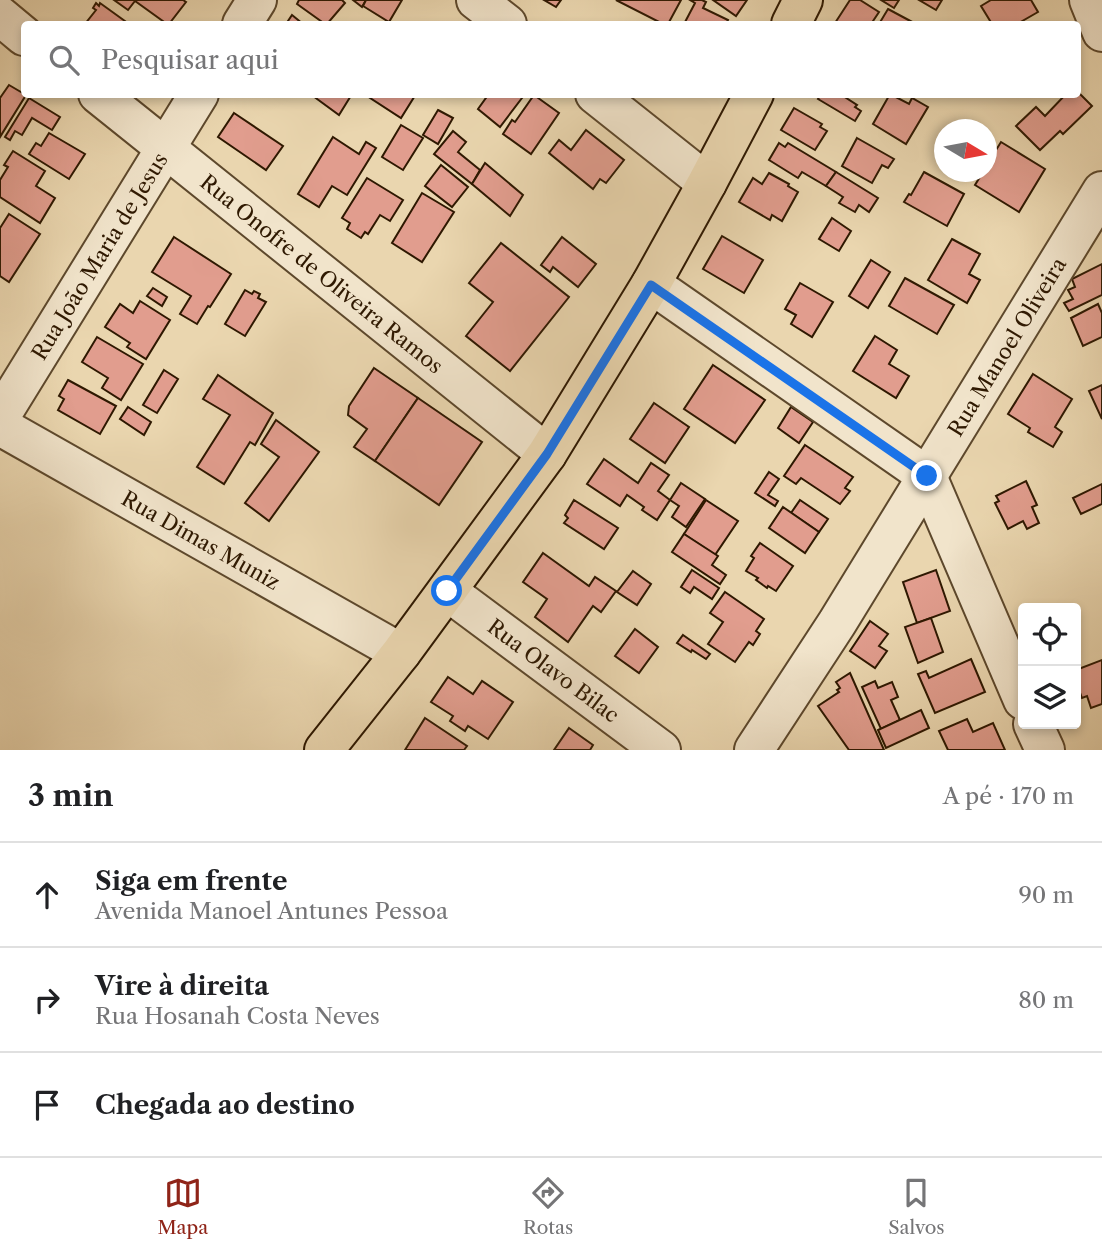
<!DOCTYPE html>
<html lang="pt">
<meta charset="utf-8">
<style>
:root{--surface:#fff;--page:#f2f2f2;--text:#202124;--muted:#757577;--line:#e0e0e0;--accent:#8f2418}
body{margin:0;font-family:"Libre Caslon Text",serif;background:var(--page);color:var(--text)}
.controls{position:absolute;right:21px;bottom:21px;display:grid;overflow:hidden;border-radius:7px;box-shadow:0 4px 10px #0003}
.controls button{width:63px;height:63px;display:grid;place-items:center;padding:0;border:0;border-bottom:2px solid var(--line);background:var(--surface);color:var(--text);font:35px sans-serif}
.compass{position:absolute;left:934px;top:119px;width:63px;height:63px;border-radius:50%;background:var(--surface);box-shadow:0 4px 10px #0003;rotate:100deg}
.stop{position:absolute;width:21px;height:21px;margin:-16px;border:5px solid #1a73e8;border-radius:50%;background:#fff}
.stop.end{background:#1a73e8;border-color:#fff;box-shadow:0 2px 7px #0008}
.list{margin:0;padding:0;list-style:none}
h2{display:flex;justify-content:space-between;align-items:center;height:91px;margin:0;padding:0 28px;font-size:30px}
h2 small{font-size:23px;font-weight:400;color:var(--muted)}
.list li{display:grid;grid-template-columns:46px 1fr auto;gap:21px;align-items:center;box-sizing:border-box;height:105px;padding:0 28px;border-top:2px solid var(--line)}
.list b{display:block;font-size:26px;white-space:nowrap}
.list p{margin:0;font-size:23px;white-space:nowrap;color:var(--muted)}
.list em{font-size:23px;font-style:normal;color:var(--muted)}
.icon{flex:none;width:38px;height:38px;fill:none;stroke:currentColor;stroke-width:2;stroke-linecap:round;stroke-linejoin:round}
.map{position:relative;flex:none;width:1102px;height:750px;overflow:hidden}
.search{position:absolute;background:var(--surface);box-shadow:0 4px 10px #0003;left:21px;right:21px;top:21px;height:77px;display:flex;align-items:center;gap:18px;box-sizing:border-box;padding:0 24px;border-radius:7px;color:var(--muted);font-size:26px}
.sheet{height:406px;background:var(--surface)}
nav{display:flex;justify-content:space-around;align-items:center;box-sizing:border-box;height:98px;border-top:2px solid var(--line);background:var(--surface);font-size:19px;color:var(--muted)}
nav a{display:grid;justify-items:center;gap:4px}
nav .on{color:var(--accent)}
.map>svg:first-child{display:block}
</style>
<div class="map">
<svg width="1102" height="750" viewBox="0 0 1102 750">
<rect width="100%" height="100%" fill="#ead6af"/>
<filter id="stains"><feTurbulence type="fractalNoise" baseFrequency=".00286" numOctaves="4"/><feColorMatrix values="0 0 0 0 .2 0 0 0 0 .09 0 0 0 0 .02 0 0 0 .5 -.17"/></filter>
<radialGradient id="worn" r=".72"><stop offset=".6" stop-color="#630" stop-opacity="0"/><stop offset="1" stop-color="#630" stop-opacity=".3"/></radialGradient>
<g fill="#e19d8e" stroke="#2e1801" stroke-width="2">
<path d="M114 0H183L186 2 169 24H167L135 1 128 10Z"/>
<path d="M299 0H342L345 3 327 24H325L297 4Z"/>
<path d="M353 0H366L362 7Z"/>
<path d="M366 0H402L389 22 363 6Z"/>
<path d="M544 0H561L556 7Z"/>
<path d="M616 0H681L668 24H663Z"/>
<path d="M690 0H702L706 2 703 8 728 20 726 24H684L695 3Z"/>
<path d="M713 0H747L736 16Z"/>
<path d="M850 0H860L879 12 871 24H837L835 23Z"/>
<path d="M881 0H899L894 8Z"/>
<path d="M919 0H942L936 10Z"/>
<path d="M991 0H1031L1038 12 1017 24H992L981 6Z"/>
<path d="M96 3 99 6 100 3 129 24H85L96 10 93 8Z"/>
<path d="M888 9 916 24H879Z"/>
<path d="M292 15 303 24H286Z"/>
<path d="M9 85 26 95 0 137V98Z"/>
<path d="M1078 92 1092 106 1063 134 1060 131 1040 150 1016 126 1036 107 1045 116 1066 94H1078Z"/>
<path d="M314 94H352L339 115 313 96Z"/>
<path d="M364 94H416L401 118Z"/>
<path d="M487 94H525L500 127 478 109 488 95Z"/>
<path d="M821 94H840L857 105 855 107 861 111 855 121 818 99Z"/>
<path d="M890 94 909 104 912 98 928 107 906 144 873 124Z"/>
<path d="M534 95 559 113 531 154 503 134 512 120 515 122Z"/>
<path d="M29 98 60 117 52 130 32 118 22 135 15 131 10 140 5 137Z"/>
<path d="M794 108 822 124 820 127 827 131 815 150 781 130Z"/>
<path d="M438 110 453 118 438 144 423 135Z"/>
<path d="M234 113 283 146 266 170 218 137Z"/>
<path d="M401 125 423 138 403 170 382 157Z"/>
<path d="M586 130 624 160 606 183 600 179 593 189 549 153 559 140 571 150Z"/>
<path d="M453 131 466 142 458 152 480 170 472 184 434 154Z"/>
<path d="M49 133 85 154 69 179 29 154 36 143 41 146Z"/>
<path d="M333 137 359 154 366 142 376 148 347 195 332 186 319 207 298 194Z"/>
<path d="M857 138 894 159 888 168 882 165 872 183 842 166Z"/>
<path d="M1001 142 1045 169 1019 212 975 185 983 172H986V166Z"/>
<path d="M779 143 785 147 788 143 836 172 826 186 802 172 798 178 769 160Z"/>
<path d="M13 151 45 171 36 186 55 198 40 223 0 197V180L8 167 4 165Z"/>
<path d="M485 163 523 195 510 216 472 184Z"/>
<path d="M441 165 468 187 452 207 425 186Z"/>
<path d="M836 172 878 198 869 212 859 205 855 212 839 203 843 197 826 186Z"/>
<path d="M924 172 964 194 947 226 904 202 909 194 911 195Z"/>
<path d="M769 173 789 184 788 186 798 192 782 221 772 215 770 220 739 202 753 178 762 184Z"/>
<path d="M367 178 403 200 390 221 380 215 368 234 365 232 361 238 347 229 350 223 342 218Z"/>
<path d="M422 193 454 212 422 262 392 243Z"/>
<path d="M9 214 40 234 9 282 0 276V228Z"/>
<path d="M832 218 851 231 839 251 819 239Z"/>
<path d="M722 236 763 260 744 293 703 269Z"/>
<path d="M174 237 231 274 210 307 208 306 197 324 180 314 191 296 152 272Z"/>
<path d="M562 237 596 264 578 287 553 267 550 272 541 265Z"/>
<path d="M952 239 980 254 969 274 980 280 967 303 928 280Z"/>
<path d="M501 243 569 297 510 371 466 336 493 302 469 283Z"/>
<path d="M871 260 890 272 868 308 849 296Z"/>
<path d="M1102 264V295L1069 311 1064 303 1073 299 1068 290 1075 287 1072 279Z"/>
<path d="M905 278 954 305 937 334 889 306Z"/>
<path d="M800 283 833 302 812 337 791 324 796 315 785 309Z"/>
<path d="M153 288 167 297 162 306 147 296Z"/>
<path d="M245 290 252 294 254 291 260 294 258 298 266 302 245 336 225 324Z"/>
<path d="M140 301 170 320 146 359 127 347 130 343 105 327 120 304 133 313Z"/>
<path d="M1098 304 1102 313V337L1083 346 1071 318Z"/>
<path d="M875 336 897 350 889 364 909 376 896 398 853 371Z"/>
<path d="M97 337 143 364 121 400 102 388 108 378 82 362Z"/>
<path d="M713 365 765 400 735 443 684 409Z"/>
<path d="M374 368 418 398 375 461 354 447 367 429 348 415 349 406Z"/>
<path d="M164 370 178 379 157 413 143 405Z"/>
<path d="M1033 374 1072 399 1055 427 1062 432 1053 447 1028 432 1030 428 1008 414Z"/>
<path d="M218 375 273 413 255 445 250 442 224 484 197 467 230 415 203 399Z"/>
<path d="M68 380 116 406 100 434 58 410 64 399 59 396Z"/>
<path d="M1102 385V419L1089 391Z"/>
<path d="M418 398 482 442 439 505 375 461Z"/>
<path d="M654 403 689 427 665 463 630 439Z"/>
<path d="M128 407 151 422 144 435 120 419Z"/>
<path d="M791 407 813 422 799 443 778 428Z"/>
<path d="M276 420 319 452 269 521 245 503 279 457 261 444Z"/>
<path d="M805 445 853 477 845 488 850 491 840 504 801 478 796 484 784 476Z"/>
<path d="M604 459 638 483 651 463 669 475 658 491 670 500 657 520 642 510 644 507 627 495 620 506 587 484Z"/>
<path d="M769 472 779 479 768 495 778 501 775 506 755 493Z"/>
<path d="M1026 481 1037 505 1032 507 1039 523 1027 529 1023 521 1008 529 995 503 999 501 996 496Z"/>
<path d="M681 483 705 499 686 527 672 517 679 506 670 500Z"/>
<path d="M1102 484V504L1081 514 1073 498Z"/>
<path d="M574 500 618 528 604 549 564 523 568 518 565 515Z"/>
<path d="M706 500 738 521 715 555 684 534Z"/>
<path d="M800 500 828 519 819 532 791 513Z"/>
<path d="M783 507 819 532 805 553 769 528Z"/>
<path d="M684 534 718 556 712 565 726 575 720 584 672 552Z"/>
<path d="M760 543 793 566 776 591 768 586 767 588 756 580 758 578 746 571 754 558 751 556Z"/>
<path d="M543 553 589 586 595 577 616 591 601 612 593 606 568 642 535 617 547 599 523 582Z"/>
<path d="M692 570 719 588 712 599 694 587 690 593 681 587Z"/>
<path d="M936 570 950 611 917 623 903 582Z"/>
<path d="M633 571 651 584 637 605 617 592Z"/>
<path d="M725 592 764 619 756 631 760 634 753 645 749 642 735 662 708 644 723 622 710 613Z"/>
<path d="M931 618 943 652 918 663 905 627Z"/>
<path d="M870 621 888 634 879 646 887 651 875 668 850 651Z"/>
<path d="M635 629 658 647 639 673 615 656Z"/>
<path d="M683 635 710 654 706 659 692 650 691 652 677 643Z"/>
<path d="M971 659 985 692 935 713 918 674 926 671 929 678Z"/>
<path d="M1102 660V704L1091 708 1087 696 1082 698 1076 682V670Z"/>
<path d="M850 673 884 750H849L818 706 839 692 837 690 840 688 836 682Z"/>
<path d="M448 677 473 694 482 681 513 702 488 739 468 726 465 731 450 721 453 716 431 702Z"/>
<path d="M875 681 878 688 892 682 898 697 891 700 900 720 881 729 862 687Z"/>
<path d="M921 710 929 728 886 748 878 730Z"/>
<path d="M425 718 467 746 464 750H405Z"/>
<path d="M967 719 973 732 993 723 1005 750H948L939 731Z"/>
<path d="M569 728 593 745 590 750H554Z"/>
</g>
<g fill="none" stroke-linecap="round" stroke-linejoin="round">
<defs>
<g id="minor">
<path d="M476 0 507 24"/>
<path d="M1089 0 1102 32"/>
<path d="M0 16 24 36"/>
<path d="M242 24 257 0"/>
<path id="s1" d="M98 94 547 454"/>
<path d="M595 94 707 183"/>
<path d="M651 284 927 476 1023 700"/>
<path id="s2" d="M0 417 199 94"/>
<path id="s3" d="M0 426 401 653"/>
<path id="s4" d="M447 591 661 750"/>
<path d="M1033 724 1045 750"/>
<path id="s5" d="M754 750 837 623 1102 191"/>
</g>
<g id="major">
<path d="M791 24 803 0"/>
<path d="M324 750 401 653 547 454 651 284 707 183 754 94"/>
</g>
</defs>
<use href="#minor" stroke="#5d482c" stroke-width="42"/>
<use href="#major" stroke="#2e1801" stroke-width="42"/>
<use href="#minor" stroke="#f1e4cb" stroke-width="38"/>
<use href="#major" stroke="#ead6af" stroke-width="38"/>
</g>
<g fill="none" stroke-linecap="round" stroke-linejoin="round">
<path stroke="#1a73e8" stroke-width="9" d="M447 591 547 454 651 285 927 476"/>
</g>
<g text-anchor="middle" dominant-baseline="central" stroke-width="7" stroke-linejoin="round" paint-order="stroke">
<g font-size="21" fill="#2e1801" stroke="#f1e4cb">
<text stroke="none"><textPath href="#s2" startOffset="189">Rua João Maria de Jesus</textPath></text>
<text stroke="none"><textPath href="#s1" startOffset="287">Rua Onofre de Oliveira Ramos</textPath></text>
<text stroke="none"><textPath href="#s5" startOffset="476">Rua Manoel Oliveira</textPath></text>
<text stroke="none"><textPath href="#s3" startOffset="231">Rua Dimas Muniz</textPath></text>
<text stroke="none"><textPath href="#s4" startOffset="133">Rua Olavo Bilac</textPath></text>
</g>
</g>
<rect width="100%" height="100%" filter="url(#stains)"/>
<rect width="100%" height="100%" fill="url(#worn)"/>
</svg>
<div class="controls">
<button><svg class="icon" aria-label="locate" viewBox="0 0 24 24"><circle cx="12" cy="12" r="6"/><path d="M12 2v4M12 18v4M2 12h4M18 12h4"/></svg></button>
<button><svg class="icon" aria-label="layers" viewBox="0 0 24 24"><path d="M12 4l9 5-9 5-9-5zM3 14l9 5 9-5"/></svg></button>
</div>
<svg class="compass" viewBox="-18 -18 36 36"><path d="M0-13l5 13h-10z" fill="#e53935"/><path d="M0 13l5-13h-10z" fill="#757577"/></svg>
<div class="stop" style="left:447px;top:591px"></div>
<div class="stop end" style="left:927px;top:476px"></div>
<div class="search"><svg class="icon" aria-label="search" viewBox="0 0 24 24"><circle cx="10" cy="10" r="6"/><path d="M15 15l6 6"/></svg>Pesquisar aqui</div>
</div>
<section class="sheet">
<h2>3 min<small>A pé · 170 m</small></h2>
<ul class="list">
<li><svg class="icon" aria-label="ahead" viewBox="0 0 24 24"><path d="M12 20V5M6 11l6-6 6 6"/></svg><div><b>Siga em frente</b><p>Avenida Manoel Antunes Pessoa</p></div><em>90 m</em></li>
<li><svg class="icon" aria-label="right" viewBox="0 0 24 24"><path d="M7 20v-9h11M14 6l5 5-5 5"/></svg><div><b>Vire à direita</b><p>Rua Hosanah Costa Neves</p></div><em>80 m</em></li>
<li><svg class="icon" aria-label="arrive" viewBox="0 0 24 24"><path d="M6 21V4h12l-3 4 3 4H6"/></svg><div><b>Chegada ao destino</b></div></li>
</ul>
</section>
<nav>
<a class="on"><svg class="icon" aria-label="map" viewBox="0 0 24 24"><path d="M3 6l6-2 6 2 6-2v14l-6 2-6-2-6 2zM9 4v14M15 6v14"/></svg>Mapa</a>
<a><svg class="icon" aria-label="directions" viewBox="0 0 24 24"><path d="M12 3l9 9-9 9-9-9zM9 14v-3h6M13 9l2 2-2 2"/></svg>Rotas</a>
<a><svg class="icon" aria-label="saved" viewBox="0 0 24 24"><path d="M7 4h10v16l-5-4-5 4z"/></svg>Salvos</a>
</nav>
